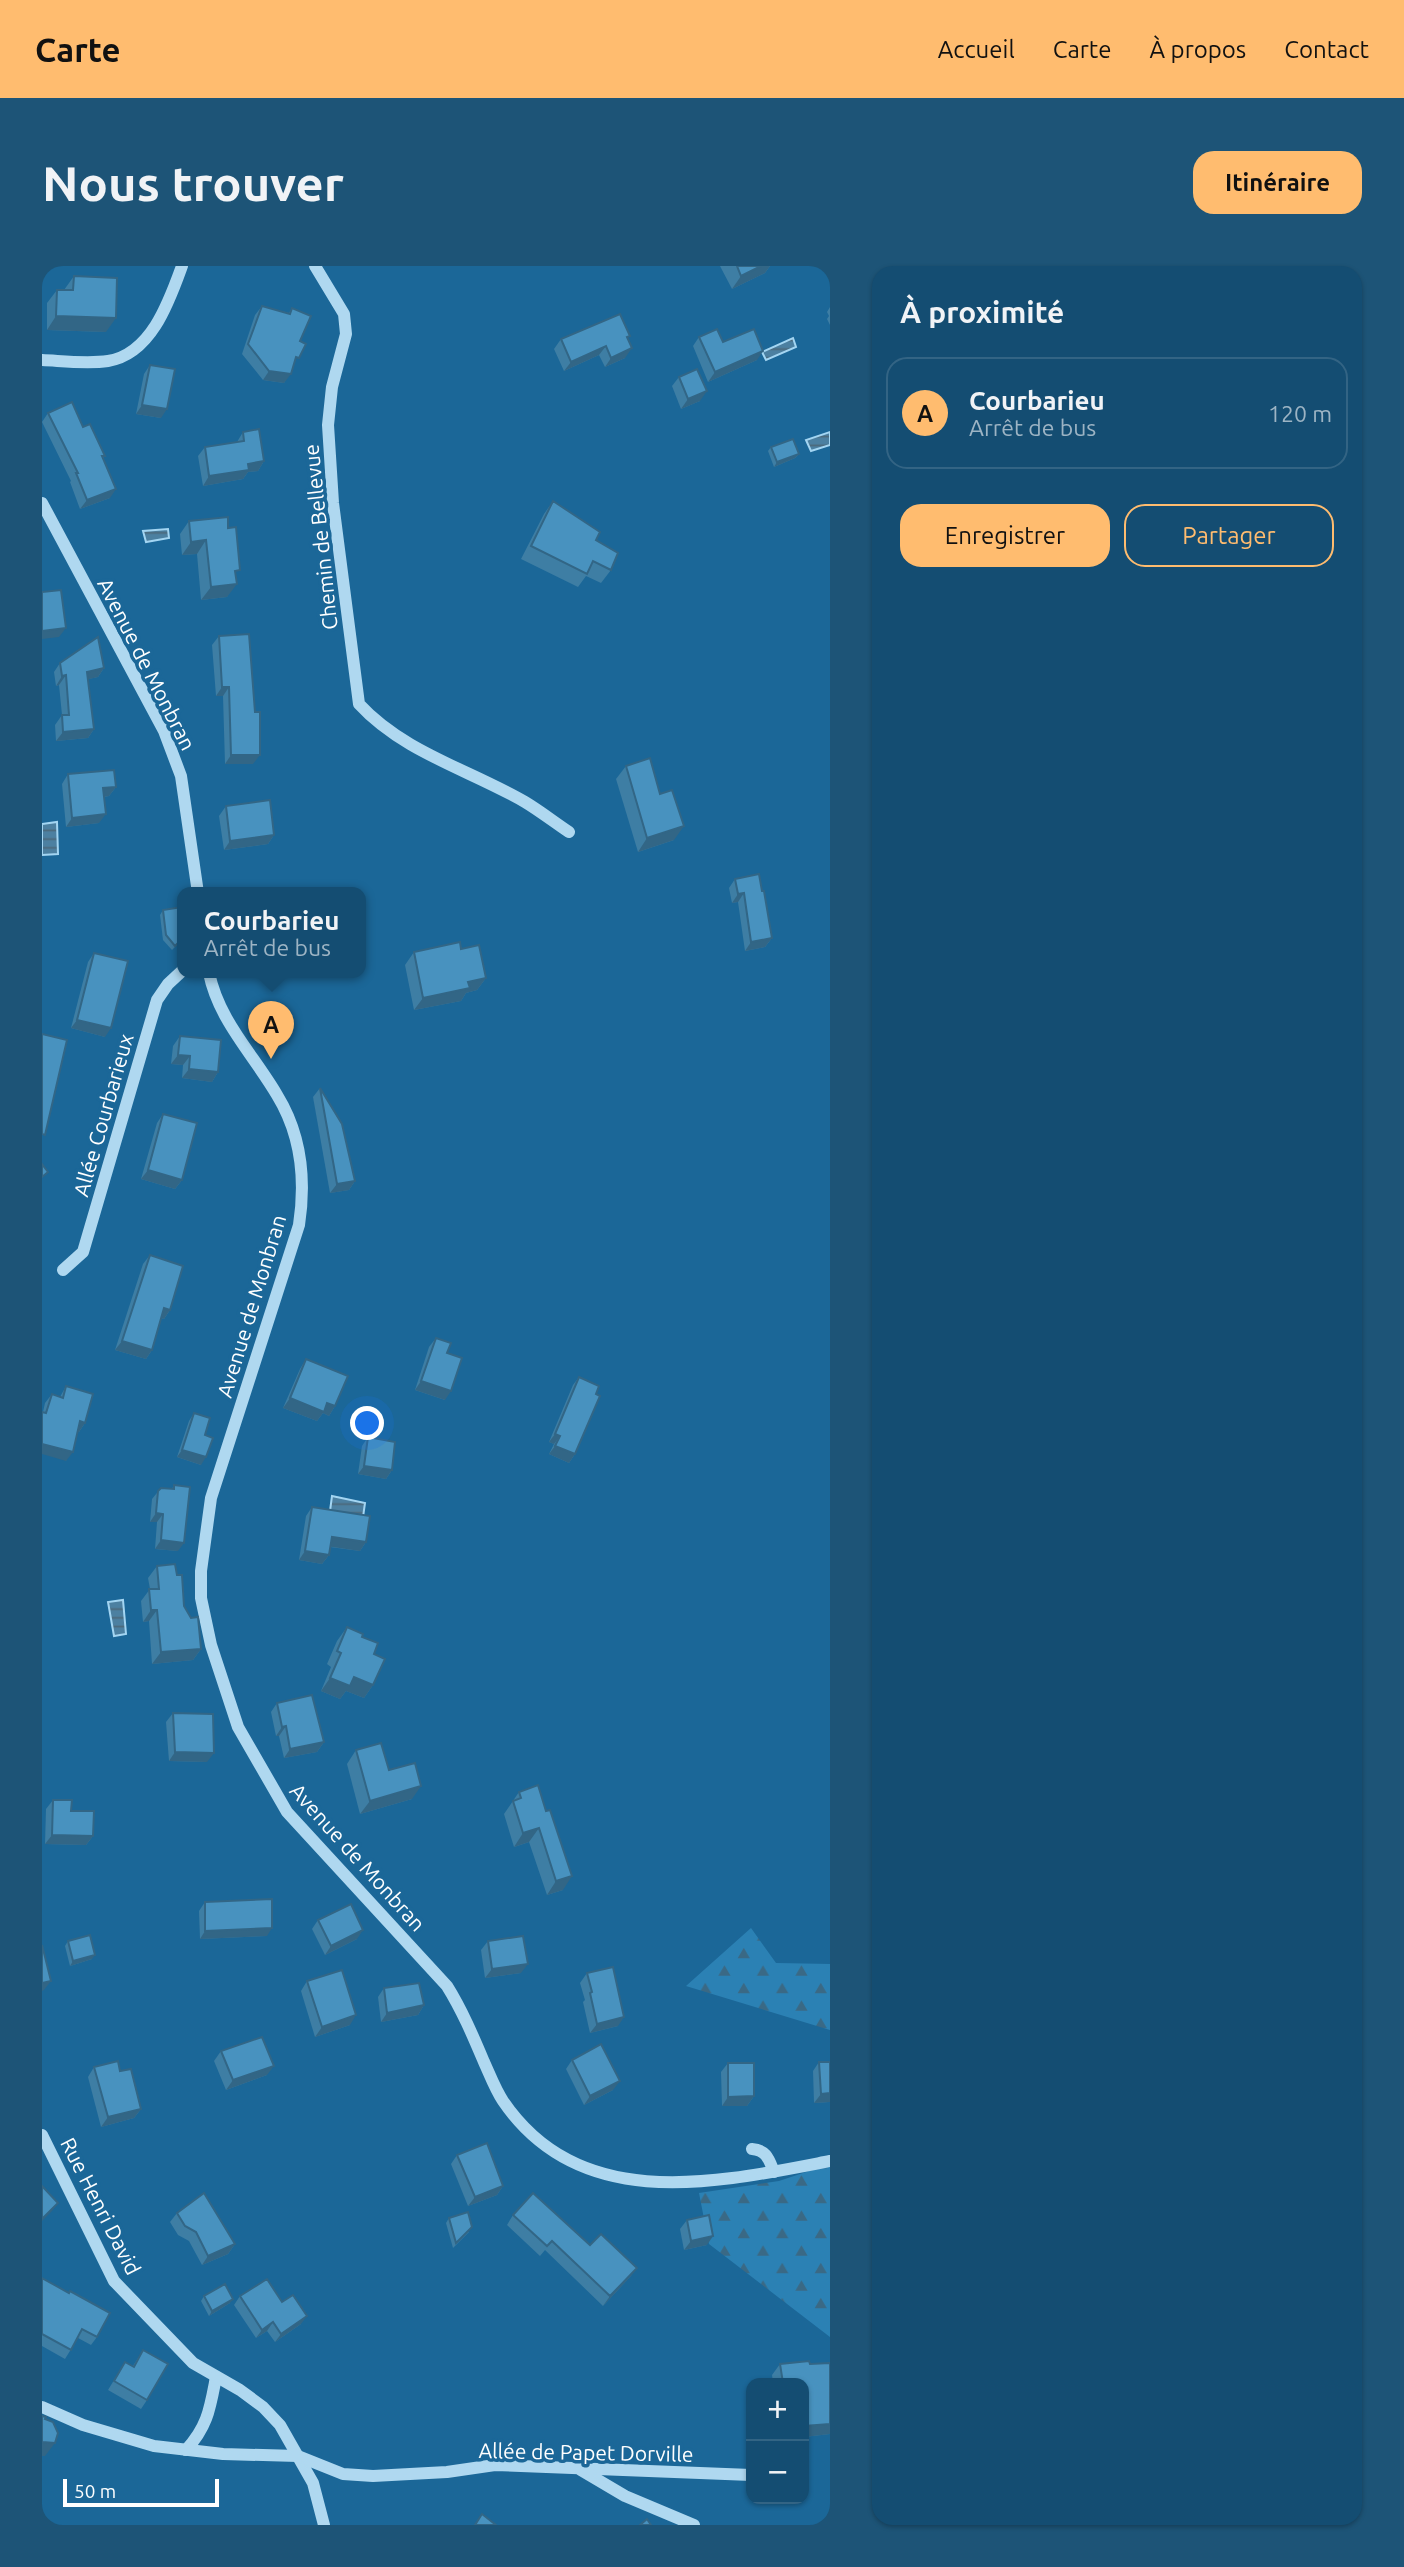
<!DOCTYPE html>
<html lang="fr">
<meta charset="utf-8">
<style>
:root{--surface:#144d72;--page:#1d5477;--text:#f1f3f6;--muted:#9db4c4;--line:#336484;--accent:#ffbc6f}
body{margin:0;font-family:Ubuntu,sans-serif;background:var(--page);color:var(--text)}
.controls{position:absolute;right:21px;bottom:21px;display:grid;overflow:hidden;border-radius:14px;box-shadow:0 2px 5px #0004}
.controls button{width:63px;height:63px;display:grid;place-items:center;padding:0;border:0;border-bottom:2px solid var(--line);background:var(--surface);color:var(--text);font:35px sans-serif}
.scale{position:absolute;left:21px;bottom:18px;width:156px;box-sizing:border-box;padding-left:7px;border:4px solid #fff;border-top:0;font-size:19px;line-height:24px;white-space:nowrap;color:#fff;-webkit-text-stroke:5px #1b6798;paint-order:stroke}
.you{position:absolute;left:326px;top:1158px;width:24px;height:24px;margin:-18px;border:5px solid #fff;border-radius:50%;background:#1a73e8;box-shadow:0 0 0 10px #1a73e833}
.badge{display:grid;place-items:center;width:46px;height:46px;border-radius:50%;background:var(--accent);color:#111;font-size:23px;font-weight:700}
.pin{position:absolute;translate:-50% -58px;filter:drop-shadow(0 2px 4px #0008)}
.pin::after{content:'';position:absolute;top:37px;width:24px;height:21px;background:inherit;clip-path:polygon(0 0,100% 0,50% 100%)}
.popup{position:absolute;left:135px;top:621px;width:189px;height:91px;box-sizing:border-box;display:grid;place-content:center;border-radius:14px;background:var(--surface);filter:drop-shadow(0 2px 5px #0005);font-size:23px;white-space:nowrap;color:var(--muted)}
.popup b{font-size:26px;color:var(--text)}
.popup::after{content:'';position:absolute;left:50%;top:100%;margin-left:-14px;border:14px solid transparent;border-top-color:var(--surface)}
.list{margin:0;padding:0;list-style:none}
h2{display:flex;justify-content:space-between;align-items:center;height:91px;margin:0;padding:0 28px;font-size:30px}
h2 small{font-size:23px;font-weight:400;color:var(--muted)}
.list li{display:grid;grid-template-columns:46px 1fr auto;gap:21px;align-items:center;box-sizing:border-box;height:112px;margin:0 14px 14px;padding:0 14px;border:2px solid var(--line);border-radius:21px}
.list b{display:block;font-size:26px;white-space:nowrap}
.list p{margin:0;font-size:23px;white-space:nowrap;color:var(--muted)}
.list em{font-size:23px;font-style:normal;color:var(--muted)}
.actions{display:flex;gap:14px;padding:21px 28px}
.actions a{flex:1;padding:16px 0;border:2px solid var(--accent);border-radius:21px;text-align:center;font-size:24px;color:var(--accent)}
.actions .main{background:var(--accent);color:#111}
.map{position:relative;flex:none;width:788px;height:2259px;overflow:hidden;border-radius:21px}
header{display:flex;align-items:center;gap:42px;box-sizing:border-box;height:98px;padding:0 35px;background:var(--accent);color:#111}
header strong{font-size:33px}
nav{display:flex;gap:38px;margin-inline-start:auto;font-size:24px}
.intro{display:flex;align-items:center;justify-content:space-between;box-sizing:border-box;height:168px;padding:0 42px}
h1{margin:0;font-size:49px}
.button{padding:18px 32px;border-radius:21px;background:var(--accent);color:#111;font-size:24px;font-weight:700}
main{display:flex;gap:42px;padding:0 42px}
aside{flex:1;background:var(--surface);border-radius:21px;box-shadow:0 2px 5px #0004}
.map>svg:first-child{display:block}
</style>
<header>
<strong>Carte</strong>
<nav><a>Accueil</a><a>Carte</a><a>À propos</a><a>Contact</a></nav>
</header>
<div class="intro"><h1>Nous trouver</h1><a class="button">Itinéraire</a></div>
<main>
<div class="map">
<svg width="788" height="2259" viewBox="0 0 788 2259">
<defs>
<pattern id="forest-firs" width="22" height="20" patternUnits="userSpaceOnUse" patternTransform="scale(1.75)"><rect width="22" height="20" fill="#2b81b4"/><path d="M5 1l3.5 6h-7zM16 11l3.5 6h-7z" fill="#3a6985"/></pattern>
<pattern id="water-rules" width="6" height="5" patternUnits="userSpaceOnUse" patternTransform="scale(1.75)"><rect width="6" height="5" fill="#4c80a1"/><path d="M0 2.5h6" fill="none" stroke="#4c697b"/></pattern>
</defs>
<rect width="100%" height="100%" fill="#1b6798"/>
<g fill="url(#forest-firs)">
<path d="M709 1662 734 1697 788 1698V1764L644 1720Z"/>
<path d="M788 1898V2071L667 1978 657 1927 737 1915Z"/>
</g>
<g fill="url(#water-rules)" stroke="#a3d5f2" stroke-width="2">
<path d="M751 72 754 81 724 94 720 86Z"/>
<path d="M788 166V179L769 185 764 174Z"/>
<path d="M126 263 127 272 104 276 101 265Z"/>
<path d="M15 556 16 588 0 589V558Z"/>
<path d="M290 1230 323 1237 321 1251 288 1245Z"/>
<path d="M81 1334 84 1368 72 1370 66 1336Z"/>
</g>
<g fill="none" stroke-linecap="round" stroke-linejoin="round">
<g stroke="#afd8f0" stroke-width="12">
<path d="M273 0 302 48 304 68 290 121 286 159 291 237 317 438C361 486 428 504 483 536 498 545 512 556 527 566"/>
<path d="M0 94C21 95 45 98 66 95 109 88 127 36 140 0"/>
<path d="M0 237 122 465 139 510 156 627"/>
<path d="M167 707C177 755 211 788 235 829 259 868 264 913 257 959L169 1232 159 1305V1332L169 1379 196 1461 245 1546 405 1720C420 1744 431 1770 442 1796 448 1809 453 1823 461 1835 538 1948 674 1917 788 1895"/>
<path d="M21 1004 41 986 115 734 126 718 140 705"/>
<path d="M0 1869 72 2015 151 2097 198 2124 221 2141 238 2159 271 2217 282 2259"/>
<path d="M710 1883C725 1884 727 1894 732 1906"/>
<path d="M0 2141 41 2159 112 2180 181 2188 256 2190 301 2208 331 2210 405 2206 453 2199 709 2209"/>
<path d="M144 2184C166 2160 168 2142 174 2111"/>
<path d="M539 2204 583 2230 652 2259"/>
</g>
</g>
<g fill="#3e7ea4">
<path d="M678 0H728L723 7 690 23Z"/>
<path d="M32 10 64 66 5 64V37L15 24H22Z"/>
<path d="M220 40 247 47 250 42 258 75 251 101 242 117 221 114 200 88 213 49Z"/>
<path d="M788 41V59L785 53 787 50 785 46Z"/>
<path d="M657 71 715 94 666 116 651 80Z"/>
<path d="M519 73H586L583 92 563 101 557 89 522 105 512 83Z"/>
<path d="M108 99 119 152 94 148 102 108Z"/>
<path d="M637 111 658 135 639 143 630 120Z"/>
<path d="M6 147 41 161 63 190 61 192 68 232 38 243 28 216 29 215 0 156Z"/>
<path d="M201 166 222 195 216 205 206 206 201 213 161 220 156 190 163 181 195 176Z"/>
<path d="M729 181 757 188 753 192 732 201 726 185Z"/>
<path d="M511 235 554 274 569 304 559 317 544 310 536 321 479 293 502 248Z"/>
<path d="M147 255 186 262 194 311 185 331 159 334 155 288 140 289 138 268Z"/>
<path d="M177 370 211 498H183L181 430H174L170 379Z"/>
<path d="M18 397 62 402 56 411 46 413 52 463 46 472 14 475 13 459 20 449 17 419 14 420 12 406Z"/>
<path d="M584 500 632 574 596 586 574 513Z"/>
<path d="M26 508 74 521 67 530 62 531 57 557 24 561 20 518Z"/>
<path d="M184 540 232 569 226 578 182 584 177 550Z"/>
<path d="M693 613 720 625 730 672 723 681 703 685 696 636 690 637 687 622Z"/>
<path d="M140 641V674L130 684 121 674 118 649 121 644Z"/>
<path d="M419 683 444 712 435 724 424 727 419 735 372 744 363 699 372 686Z"/>
<path d="M52 687 63 771 29 762 46 696Z"/>
<path d="M138 770 176 806 170 816 140 812 141 799 129 798 131 780Z"/>
<path d="M278 822 313 915 307 924 288 927 271 831Z"/>
<path d="M121 848 140 914 133 923 99 913 115 857Z"/>
<path d="M108 989 128 1044 122 1053 119 1052 110 1084 104 1093 73 1084 101 998Z"/>
<path d="M394 1072 405 1087 403 1134 373 1124 387 1081Z"/>
<path d="M264 1093 293 1140 287 1150 281 1147 275 1155 241 1142 258 1103Z"/>
<path d="M537 1111 533 1188 527 1197 507 1188 512 1178 507 1176 531 1119Z"/>
<path d="M24 1120 43 1157 37 1166 35 1165 24 1195 1 1146 3 1137 10 1128 18 1131Z"/>
<path d="M152 1147 163 1169 159 1199 135 1191 147 1155Z"/>
<path d="M326 1171 350 1204 344 1213 316 1208 320 1180Z"/>
<path d="M132 1219 136 1285 113 1283 115 1256H108L110 1233 119 1222 130 1223Z"/>
<path d="M270 1241 324 1276 318 1285 288 1281 287 1289 280 1298 257 1294 264 1250Z"/>
<path d="M115 1300 135 1309 142 1340 159 1383 151 1394 110 1398 107 1355 101 1356 99 1335 108 1323 106 1312Z"/>
<path d="M305 1361 320 1371 332 1388 331 1419 322 1432 304 1425 298 1433 279 1425 289 1401 285 1398 295 1375Z"/>
<path d="M235 1437 282 1476 275 1486 242 1492 237 1470H234L229 1446Z"/>
<path d="M131 1447 165 1496 127 1495 124 1456Z"/>
<path d="M314 1484 347 1504 370 1533 318 1548 305 1498Z"/>
<path d="M496 1519 521 1624 505 1629 487 1576 472 1581 462 1548 477 1526Z"/>
<path d="M11 1534 29 1545 51 1570 44 1579 3 1578 4 1543Z"/>
<path d="M163 1636 225 1670 158 1673 157 1645Z"/>
<path d="M276 1654 315 1673 283 1689 270 1663Z"/>
<path d="M26 1675 50 1693 28 1700 23 1680Z"/>
<path d="M446 1675 479 1707 443 1712 439 1684Z"/>
<path d="M545 1707 576 1760 548 1767 541 1736 543 1734 538 1717Z"/>
<path d="M265 1715 308 1759 273 1771 259 1725Z"/>
<path d="M342 1722 382 1739 376 1749 339 1756 336 1731Z"/>
<path d="M179 1785 225 1809 184 1824 172 1795Z"/>
<path d="M530 1794 571 1824 542 1839 524 1803Z"/>
<path d="M777 1796H788V1836L772 1837 771 1805Z"/>
<path d="M686 1797 712 1830 705 1840H680L679 1806Z"/>
<path d="M52 1801 78 1805 99 1843 92 1852 59 1861 46 1811Z"/>
<path d="M415 1889 461 1920 455 1929 426 1940 409 1898Z"/>
<path d="M135 1947 193 1978 186 1988 160 1999 147 1975 136 1969 128 1956Z"/>
<path d="M471 1949 548 1979 595 2002 588 2011 561 2040 503 1984 498 1990 465 1959Z"/>
<path d="M407 1952 427 1966 411 1982 404 1957Z"/>
<path d="M645 1954 665 1979 642 1984 638 1963Z"/>
<path d="M0 2012 55 2071 49 2079 36 2072 23 2093 0 2080Z"/>
<path d="M162 2030 188 2037 167 2050 159 2035Z"/>
<path d="M198 2030 240 2036 259 2058 233 2076 225 2065 214 2072 192 2039Z"/>
<path d="M101 2084 105 2134 99 2143 66 2124 83 2096 91 2100Z"/>
<path d="M788 2097V2168L762 2171V2117H731L730 2109 738 2098Z"/>
</g>
<g fill="#326686">
<path d="M719 0H728L723 7 690 23 699 10Z"/>
<path d="M14 50 74 52 64 66 5 64Z"/>
<path d="M564 80 557 89 522 105 529 96Z"/>
<path d="M590 82 583 92 563 101 569 92Z"/>
<path d="M721 85 715 94 666 116 673 106Z"/>
<path d="M227 105 249 108 242 117 221 114Z"/>
<path d="M665 125 658 135 639 143 646 133Z"/>
<path d="M100 139 125 143 119 152 94 148Z"/>
<path d="M757 188 753 192 732 201 735 196Z"/>
<path d="M222 195 216 205 206 206 201 213 161 220 167 210 206 198Z"/>
<path d="M74 223 68 232 38 243 45 234Z"/>
<path d="M164 274 155 288 140 289 149 276Z"/>
<path d="M195 318 185 331 159 334 169 321Z"/>
<path d="M24 362 17 371 0 373V365Z"/>
<path d="M62 402 56 411 39 415 45 406Z"/>
<path d="M24 409 17 419 14 420 20 410Z"/>
<path d="M180 421H187L181 430H174Z"/>
<path d="M52 463 46 472 14 475 21 466Z"/>
<path d="M189 489H218L211 498H183Z"/>
<path d="M74 521 67 530 55 532 61 522Z"/>
<path d="M64 548 57 557 24 561 30 552Z"/>
<path d="M642 560 632 574 596 586 605 572Z"/>
<path d="M232 569 226 578 182 584 188 575Z"/>
<path d="M702 627 696 636 690 637 696 628Z"/>
<path d="M730 672 723 681 703 685 709 676Z"/>
<path d="M444 712 435 724 424 727 419 735 372 744 381 732 426 716Z"/>
<path d="M35 754 69 762 63 771 29 762Z"/>
<path d="M136 789 148 790 141 799 129 798Z"/>
<path d="M147 803 176 806 170 816 140 812Z"/>
<path d="M106 904 140 914 133 923 99 913Z"/>
<path d="M313 915 307 924 288 927 295 918Z"/>
<path d="M122 1042 128 1044 122 1053 116 1051Z"/>
<path d="M80 1075 110 1084 104 1093 73 1084Z"/>
<path d="M379 1115 409 1125 403 1134 373 1124Z"/>
<path d="M248 1132 285 1137 293 1140 287 1150 281 1147 275 1155 241 1142Z"/>
<path d="M38 1155 43 1157 37 1166 32 1164Z"/>
<path d="M513 1168 518 1170 512 1178 507 1176Z"/>
<path d="M0 1178 31 1186 24 1195 0 1188Z"/>
<path d="M513 1180 533 1188 527 1197 507 1188Z"/>
<path d="M140 1184 164 1191 159 1199 135 1191Z"/>
<path d="M322 1200 350 1204 344 1213 316 1208Z"/>
<path d="M114 1247 121 1248 115 1256H108Z"/>
<path d="M290 1271 324 1276 318 1285 284 1280Z"/>
<path d="M119 1274 142 1277 136 1285 113 1283Z"/>
<path d="M263 1285 287 1289 280 1298 257 1294Z"/>
<path d="M109 1344H115L107 1355 101 1356Z"/>
<path d="M159 1383 151 1394 110 1398 119 1386Z"/>
<path d="M312 1411 331 1419 322 1432 304 1425 298 1433 279 1425 288 1412Z"/>
<path d="M244 1460 237 1470H234L240 1461Z"/>
<path d="M282 1476 275 1486 242 1492 248 1483Z"/>
<path d="M133 1486 172 1487 165 1496 127 1495Z"/>
<path d="M379 1520 370 1533 318 1548 328 1535Z"/>
<path d="M497 1562 487 1576 472 1581 481 1567Z"/>
<path d="M10 1569 51 1570 44 1579 3 1578Z"/>
<path d="M530 1610 521 1624 505 1629 514 1615Z"/>
<path d="M230 1662 225 1670 158 1673 163 1665Z"/>
<path d="M321 1664 315 1673 283 1689 289 1680Z"/>
<path d="M53 1689 50 1693 28 1700 31 1695Z"/>
<path d="M486 1698 479 1707 443 1712 450 1703Z"/>
<path d="M9 1715 2 1724 0 1725V1717Z"/>
<path d="M382 1739 376 1749 339 1756 345 1747Z"/>
<path d="M314 1749 308 1759 273 1771 280 1761Z"/>
<path d="M582 1751 576 1760 548 1767 555 1758Z"/>
<path d="M232 1800 225 1809 184 1824 191 1814Z"/>
<path d="M578 1815 571 1824 542 1839 548 1830Z"/>
<path d="M788 1827V1836L772 1837 779 1828Z"/>
<path d="M712 1830 705 1840H680L686 1831Z"/>
<path d="M99 1843 92 1852 59 1861 66 1851Z"/>
<path d="M461 1920 455 1929 426 1940 433 1931Z"/>
<path d="M16 1937 10 1945 0 1955V1953Z"/>
<path d="M671 1970 665 1979 642 1984 649 1975Z"/>
<path d="M193 1978 186 1988 160 1999 166 1990Z"/>
<path d="M595 2002 588 2011 561 2040 568 2030Z"/>
<path d="M191 2033 188 2037 167 2050 170 2045Z"/>
<path d="M265 2050 259 2058 233 2076 239 2068Z"/>
<path d="M231 2056 225 2065 214 2072 220 2064Z"/>
<path d="M788 2158V2168L762 2171V2160Z"/>
<path d="M0 2176 13 2177 3 2190H0Z"/>
</g>
<g fill="#4892bf" stroke="#326686" stroke-width="2">
<path d="M695 0H719L699 10Z"/>
<path d="M32 10 75 12 74 52 14 50 15 24H31Z"/>
<path d="M220 40 248 48 250 42 269 50 258 75 264 78 257 92 254 91 249 108 227 105 206 78Z"/>
<path d="M578 48 588 70 585 71 590 82 569 92 564 80 529 96 519 73Z"/>
<path d="M675 63 681 76 712 63 721 85 673 106 657 71Z"/>
<path d="M108 99 133 103 125 143 100 139Z"/>
<path d="M655 103 665 125 646 133 637 111Z"/>
<path d="M30 136 41 161 48 158 63 190H60L74 223 45 234 34 207H36L6 147Z"/>
<path d="M217 163 222 195 206 198 207 204 167 210 163 181 202 175 201 166Z"/>
<path d="M751 173 757 188 735 196 729 181Z"/>
<path d="M511 235 558 266 554 274 576 287 569 304 551 295 545 308 489 280Z"/>
<path d="M186 251V262L194 261 198 304 193 305 195 318 169 321 164 274 149 276 147 255Z"/>
<path d="M19 324 24 362 0 365V326Z"/>
<path d="M207 368 213 446H218V489H189L187 421H180L177 370Z"/>
<path d="M56 371 62 402 45 406 52 463 21 466 20 449H27L24 409 20 410 18 397Z"/>
<path d="M608 492 618 528 630 524 642 560 605 572 584 500Z"/>
<path d="M72 504 74 521 61 522 64 548 30 552 26 508Z"/>
<path d="M228 534 232 569 188 575 184 540Z"/>
<path d="M717 608 720 625H722L730 672 709 676 702 627 696 628 693 613Z"/>
<path d="M140 641V673L133 680 124 669 121 644Z"/>
<path d="M418 676 419 683 437 679 444 712 426 716 428 722 381 732 372 686Z"/>
<path d="M52 687 86 695 69 762 35 754Z"/>
<path d="M0 768 25 774 3 869 0 868Z"/>
<path d="M138 770 179 774 176 806 147 803 148 790 136 789Z"/>
<path d="M278 822 300 858 313 915 295 918Z"/>
<path d="M121 848 155 857 140 914 106 904Z"/>
<path d="M0 898 6 906 0 911Z"/>
<path d="M108 989 141 1000 128 1044 122 1042 110 1084 80 1075Z"/>
<path d="M394 1072 409 1077 405 1087 420 1092 409 1125 379 1115Z"/>
<path d="M264 1093 306 1110 293 1140 285 1137 282 1146 248 1132Z"/>
<path d="M537 1111 557 1120 554 1128 558 1130 533 1188 513 1180 518 1170 513 1168Z"/>
<path d="M24 1120 51 1128 43 1157 38 1155 31 1186 0 1178V1146L4 1147 10 1128 21 1132Z"/>
<path d="M152 1147 168 1152 163 1169 171 1172 164 1191 140 1184Z"/>
<path d="M326 1171 353 1176 350 1204 322 1200Z"/>
<path d="M132 1219 148 1221 142 1277 119 1274 121 1248 114 1247 116 1225 119 1222 132 1223Z"/>
<path d="M270 1241 328 1250 324 1276 290 1271 287 1289 263 1285Z"/>
<path d="M133 1298 135 1309H140L142 1340 149 1352 156 1351 159 1383 119 1386 115 1344H109L107 1323H117L115 1300Z"/>
<path d="M305 1361 321 1368 320 1371 336 1377 332 1388 343 1393 331 1419 312 1411 308 1420 288 1412 299 1387 295 1385Z"/>
<path d="M270 1429 282 1476 248 1483 244 1460 240 1461 235 1437Z"/>
<path d="M131 1447 171 1448 172 1487 133 1486Z"/>
<path d="M339 1477 347 1504 373 1497 379 1520 328 1535 314 1484Z"/>
<path d="M496 1519 504 1545 508 1544 530 1610 514 1615 497 1562 481 1567 471 1535 479 1532 477 1526Z"/>
<path d="M11 1534H30L29 1545H52L51 1570 10 1569Z"/>
<path d="M230 1633V1662L163 1665V1636Z"/>
<path d="M309 1638 321 1664 289 1680 276 1654Z"/>
<path d="M48 1669 53 1689 31 1695 26 1675Z"/>
<path d="M481 1670 486 1698 450 1703 446 1675Z"/>
<path d="M0 1679 9 1715 0 1717Z"/>
<path d="M571 1701 582 1751 555 1758 548 1727 550 1726 545 1707Z"/>
<path d="M300 1704 314 1749 280 1761 265 1715Z"/>
<path d="M377 1717 382 1739 345 1747 342 1722Z"/>
<path d="M220 1771 232 1800 191 1814 179 1785Z"/>
<path d="M559 1778 578 1815 548 1830 530 1794Z"/>
<path d="M76 1795 78 1805 89 1803 99 1843 66 1851 52 1801Z"/>
<path d="M777 1796H788V1827L779 1828Z"/>
<path d="M686 1797H712V1830L686 1831Z"/>
<path d="M445 1877 461 1920 433 1931 415 1889Z"/>
<path d="M0 1920 16 1937 0 1953Z"/>
<path d="M162 1927 193 1978 166 1990 154 1966 143 1960 135 1947Z"/>
<path d="M491 1927 548 1979 559 1968 595 2002 568 2030 510 1975 505 1980 471 1949Z"/>
<path d="M426 1946 430 1961 414 1977 407 1952Z"/>
<path d="M667 1949 671 1970 649 1975 645 1954Z"/>
<path d="M0 2012 27 2027 28 2025 68 2047 55 2071 40 2063 29 2084 0 2068Z"/>
<path d="M225 2013 240 2036 251 2029 265 2050 239 2068 231 2056 220 2064 198 2030Z"/>
<path d="M183 2018 191 2033 170 2045 162 2030Z"/>
<path d="M101 2084 126 2098 105 2134 72 2115 83 2096 92 2101Z"/>
<path d="M767 2095 768 2098 788 2097V2158L762 2160V2117H741L738 2098Z"/>
<path d="M0 2150 4 2151 3 2153 11 2156 16 2167 13 2177 0 2176Z"/>
<path d="M440 2248 454 2259H433Z"/>
<path d="M605 2253 609 2259H598Z"/>
</g>
<g text-anchor="middle" dominant-baseline="central" stroke-width="7" stroke-linejoin="round" paint-order="stroke">
<g font-size="21" fill="#fff" stroke="#1b6798">
<text transform="translate(278 271) rotate(-96)">Chemin de Bellevue</text>
<text transform="translate(105 398) rotate(63)">Avenue de Monbran</text>
<text transform="translate(61 849) rotate(-74)">Allée Courbarieux</text>
<text transform="translate(209 1040) rotate(-73)">Avenue de Monbran</text>
<text transform="translate(316 1591) rotate(48)">Avenue de Monbran</text>
<text transform="translate(59 1940) rotate(63)">Rue Henri David</text>
<text transform="translate(544 2186) rotate(1)">Allée de Papet Dorville</text>
</g>
</g>
</svg>
<div class="controls">
<button>+</button>
<button>−</button>
</div>
<div class="scale">50 m</div>
<div class="you"></div>
<div class="pin badge" style="left:229px;top:793px">A</div>
<div class="popup"><b>Courbarieu</b>Arrêt de bus</div>
</div>
<aside>
<h2>À proximité<small></small></h2>
<ul class="list">
<li><span class="badge">A</span><div><b>Courbarieu</b><p>Arrêt de bus</p></div><em>120 m</em></li>
</ul>
<div class="actions"><a class="main">Enregistrer</a><a>Partager</a></div>
</aside>
</main>
